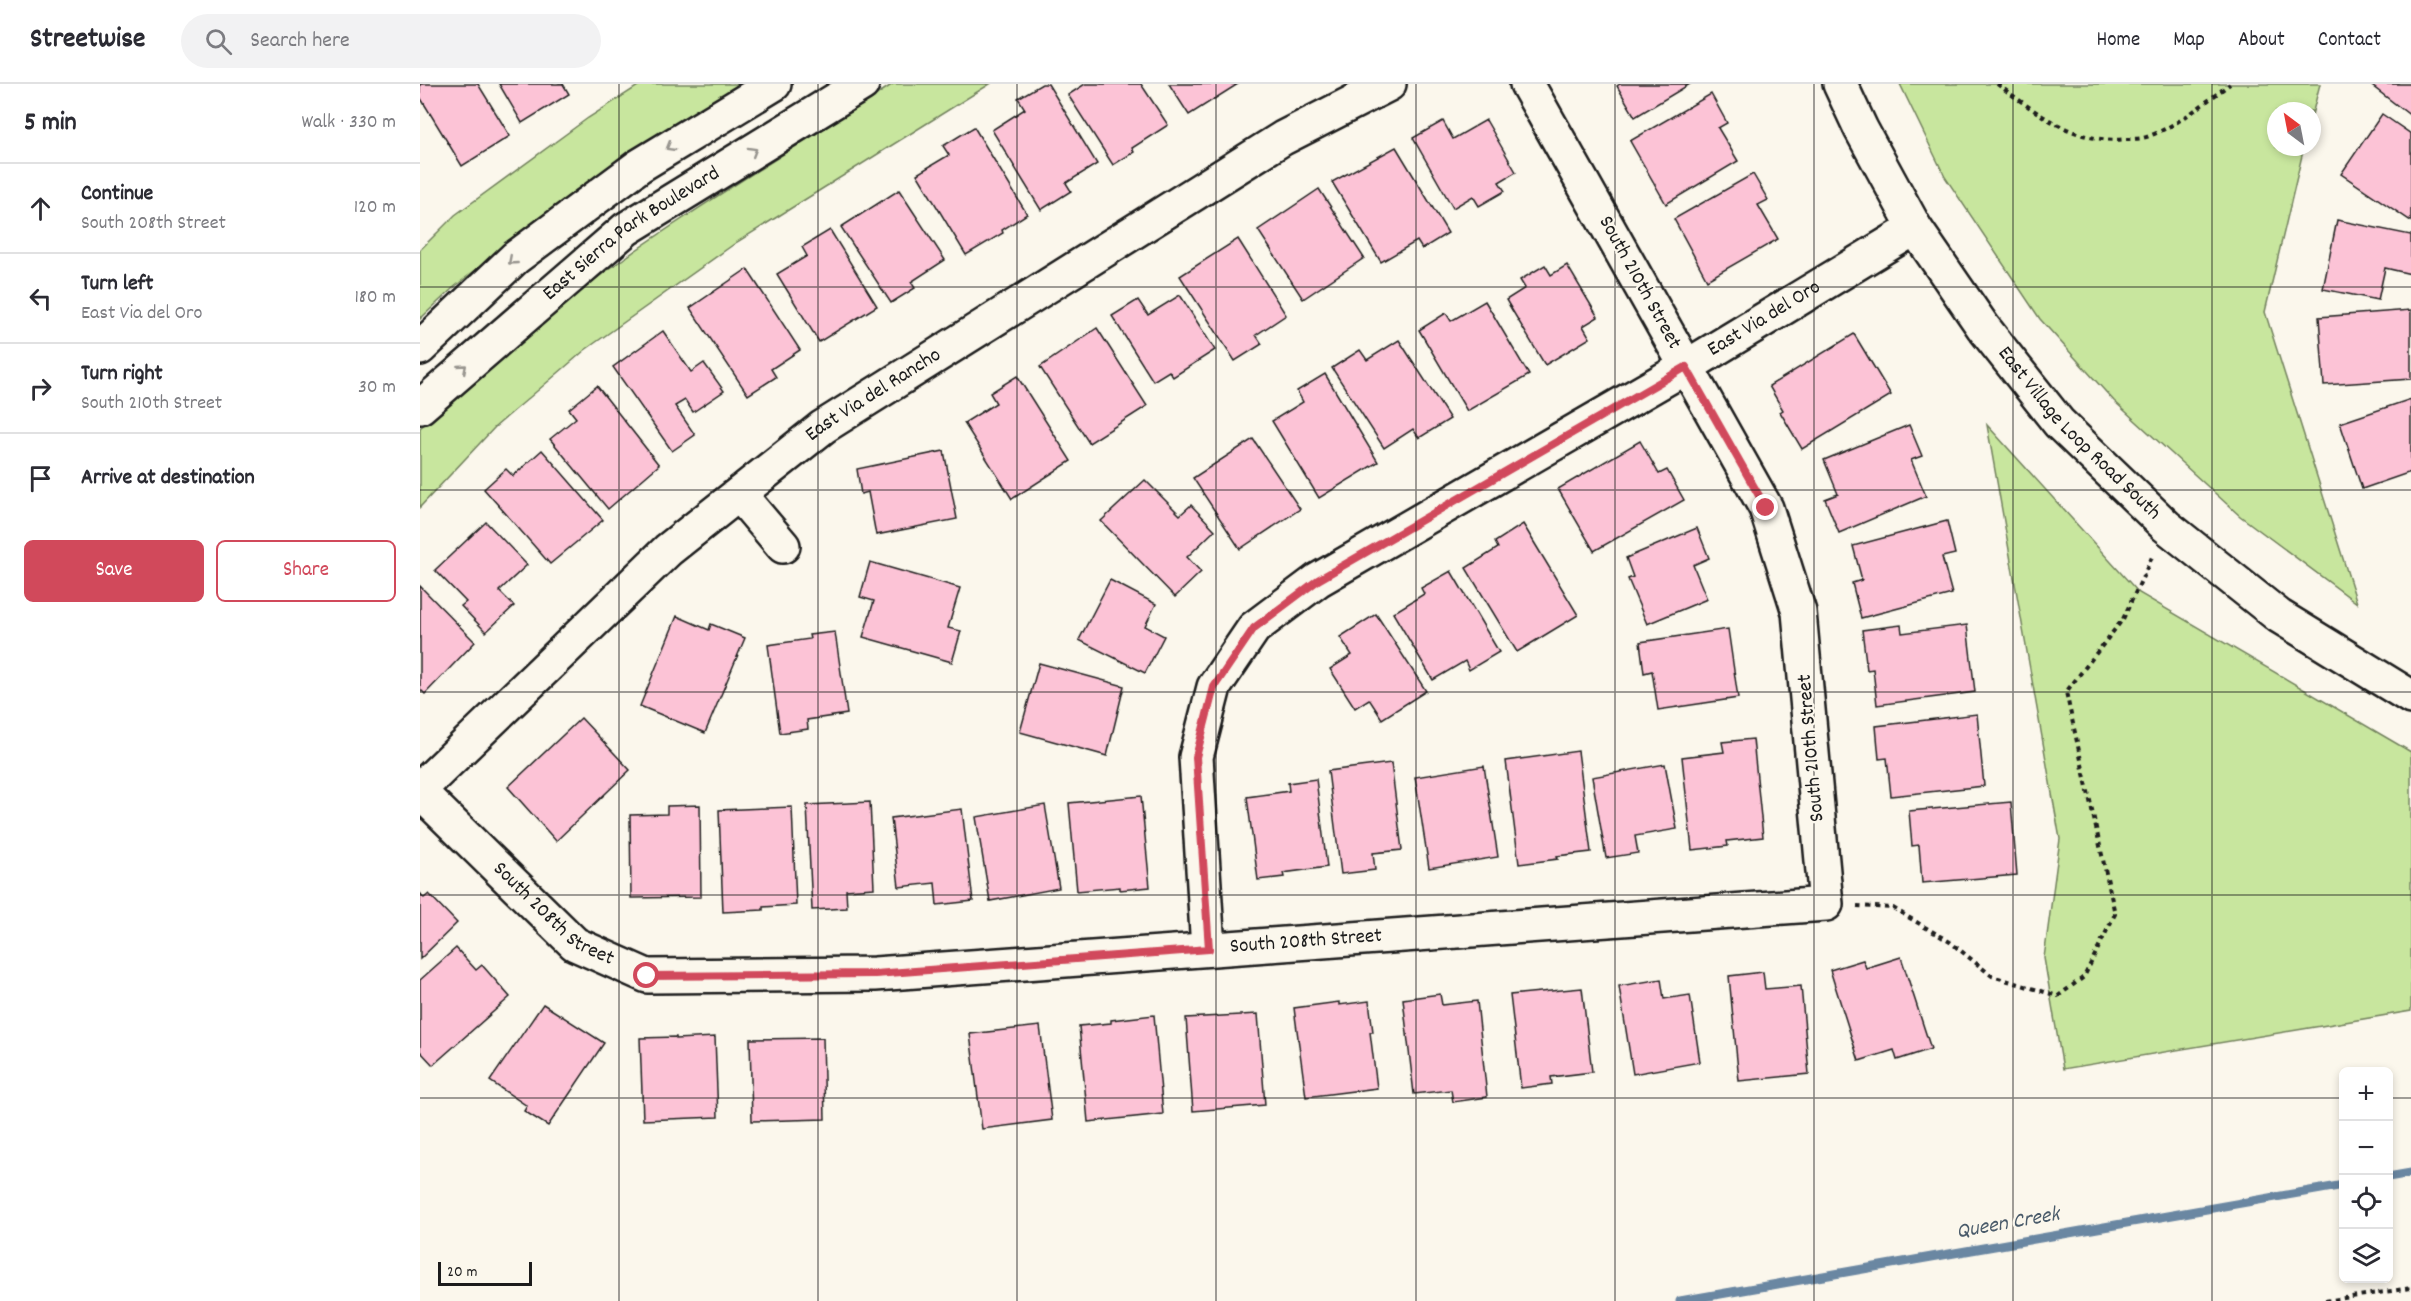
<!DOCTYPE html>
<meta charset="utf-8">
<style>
:root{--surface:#fff;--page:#f2f2f3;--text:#2b2b33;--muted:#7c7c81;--line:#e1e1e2;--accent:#d1495b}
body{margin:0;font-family:Dekko,sans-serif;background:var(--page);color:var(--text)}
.controls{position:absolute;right:18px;bottom:18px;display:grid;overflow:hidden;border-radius:9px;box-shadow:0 3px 9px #0003}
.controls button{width:54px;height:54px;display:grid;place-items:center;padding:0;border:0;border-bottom:2px solid var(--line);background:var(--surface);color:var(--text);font:30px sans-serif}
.compass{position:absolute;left:1847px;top:18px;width:54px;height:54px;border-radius:50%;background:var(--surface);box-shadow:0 3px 9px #0003;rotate:328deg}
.scale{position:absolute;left:18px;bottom:15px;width:94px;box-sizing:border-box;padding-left:6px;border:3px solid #1c1c1c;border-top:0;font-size:16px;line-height:21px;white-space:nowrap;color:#1c1c1c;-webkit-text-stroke:4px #fbf7ec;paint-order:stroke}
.stop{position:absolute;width:18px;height:18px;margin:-14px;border:4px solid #d1495b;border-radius:50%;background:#fff}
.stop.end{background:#d1495b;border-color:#fff;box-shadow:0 2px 6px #0008}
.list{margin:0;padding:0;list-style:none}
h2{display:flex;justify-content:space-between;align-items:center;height:78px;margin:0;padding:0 24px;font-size:26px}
h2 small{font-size:20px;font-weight:400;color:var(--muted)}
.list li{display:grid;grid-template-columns:39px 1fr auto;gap:18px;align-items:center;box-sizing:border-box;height:90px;padding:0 24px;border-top:2px solid var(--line)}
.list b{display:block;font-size:22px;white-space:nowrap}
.list p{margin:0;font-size:20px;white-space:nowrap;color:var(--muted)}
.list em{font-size:20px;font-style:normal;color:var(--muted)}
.actions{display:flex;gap:12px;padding:18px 24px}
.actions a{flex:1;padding:14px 0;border:2px solid var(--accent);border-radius:9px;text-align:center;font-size:21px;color:var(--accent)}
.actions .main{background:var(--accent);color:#fff}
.icon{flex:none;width:33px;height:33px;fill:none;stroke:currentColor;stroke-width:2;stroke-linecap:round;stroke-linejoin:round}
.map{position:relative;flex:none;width:1991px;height:1217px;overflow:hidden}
header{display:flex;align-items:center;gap:36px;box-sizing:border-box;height:84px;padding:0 30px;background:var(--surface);border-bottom:2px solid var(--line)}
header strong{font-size:28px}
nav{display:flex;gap:33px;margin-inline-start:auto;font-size:21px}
.search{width:420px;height:54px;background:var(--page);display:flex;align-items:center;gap:15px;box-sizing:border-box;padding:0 21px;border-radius:33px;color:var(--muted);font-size:22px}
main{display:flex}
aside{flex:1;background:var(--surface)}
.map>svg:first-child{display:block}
</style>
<header>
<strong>Streetwise</strong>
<div class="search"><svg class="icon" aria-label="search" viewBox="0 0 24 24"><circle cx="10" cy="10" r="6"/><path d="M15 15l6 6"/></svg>Search here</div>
<nav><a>Home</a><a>Map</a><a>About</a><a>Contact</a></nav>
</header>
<main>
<aside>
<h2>5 min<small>Walk · 330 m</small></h2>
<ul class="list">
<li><svg class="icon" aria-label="ahead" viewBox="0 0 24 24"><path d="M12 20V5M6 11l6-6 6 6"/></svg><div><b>Continue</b><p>South 208th Street</p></div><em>120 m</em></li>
<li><svg class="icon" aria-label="left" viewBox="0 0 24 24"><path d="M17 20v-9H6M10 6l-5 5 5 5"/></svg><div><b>Turn left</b><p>East Via del Oro</p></div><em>180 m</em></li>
<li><svg class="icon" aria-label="right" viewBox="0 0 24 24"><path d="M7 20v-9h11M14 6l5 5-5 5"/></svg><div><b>Turn right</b><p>South 210th Street</p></div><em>30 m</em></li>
<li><svg class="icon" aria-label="arrive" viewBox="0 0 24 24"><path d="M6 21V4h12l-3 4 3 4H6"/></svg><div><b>Arrive at destination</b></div></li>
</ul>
<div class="actions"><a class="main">Save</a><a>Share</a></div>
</aside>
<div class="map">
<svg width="1991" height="1217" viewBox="0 0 1991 1217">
<rect width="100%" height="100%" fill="#fbf7ec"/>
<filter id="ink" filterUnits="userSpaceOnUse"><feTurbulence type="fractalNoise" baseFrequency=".0167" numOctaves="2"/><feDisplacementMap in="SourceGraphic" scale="12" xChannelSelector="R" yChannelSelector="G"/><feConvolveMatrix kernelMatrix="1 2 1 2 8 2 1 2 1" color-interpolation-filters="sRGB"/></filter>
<g filter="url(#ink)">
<g fill="#c8e69e" stroke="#72815d" stroke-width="1.5">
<path d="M221 0H320L156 106 33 204 0 235V166L35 131 168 34Z"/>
<path d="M473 0H570L317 158 165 266 75 343 0 423V344C64 286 128 228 199 178 288 115 382 60 473 0Z"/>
<path d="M1480 0H1900L1892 31V27H1856V63H1884L1845 228 1937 519 1820 432 1694 317 1620 235 1525 93Z"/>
<path d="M1567 341 1719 509 1991 668V927L1643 985 1624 874 1640 755Z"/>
</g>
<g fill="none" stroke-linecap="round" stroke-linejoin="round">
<g stroke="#6b87a2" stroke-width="9">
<path d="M1968 1093 1991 1089"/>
<path d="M1260 1217 1924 1101"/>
</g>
</g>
<g fill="#fcc3d6" stroke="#1c1c1c" stroke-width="1.5">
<path d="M0 0H58L90 52 42 82 0 13Z"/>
<path d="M79 0H143L149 10 102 39Z"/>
<path d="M622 0H628L677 80 646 99 651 107 621 126 572 46 605 25 598 14Z"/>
<path d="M665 0H721L748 41 712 64 714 68 693 81 648 11Z"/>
<path d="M749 0H818L769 31Z"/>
<path d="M1200 0H1270L1215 33 1197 2Z"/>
<path d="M1953 0H1991V32L1952 2Z"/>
<path d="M1291 10 1307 39 1298 44 1318 77 1246 120 1210 57Z"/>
<path d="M1962 30 1991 50V137L1921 90Z"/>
<path d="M1066 36 1096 88 1079 98 1085 107 1059 122 1053 112 1033 124 993 54 1023 37 1033 55Z"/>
<path d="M554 43 607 130 582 146 583 149 546 171 497 90 529 71 523 62Z"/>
<path d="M976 63 1028 149 1002 165 997 157 961 178 912 98Z"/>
<path d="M1333 90 1348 116 1338 121 1358 155 1287 196 1254 135Z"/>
<path d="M899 105 944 174 883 215 838 146Z"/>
<path d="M479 106 525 176 491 198 495 204 471 219 421 143Z"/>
<path d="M1917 136 1991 151V190L1965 184 1958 216 1903 205Z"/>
<path d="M410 146 457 222 399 258 357 190 387 172 382 163Z"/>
<path d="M818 155 866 231 836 251 842 260 815 277 760 192Z"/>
<path d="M1125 181 1131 191 1147 181 1178 233 1163 242 1170 254 1125 281 1086 216 1105 204 1100 196Z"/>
<path d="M327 185 380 266 351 285 356 293 328 311 270 224Z"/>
<path d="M760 211 795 266 753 293 749 287 733 297 692 232 718 216 728 231Z"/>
<path d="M1065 217 1109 291 1047 327 999 246 1026 229 1031 237Z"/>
<path d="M1991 226V295L1904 301 1899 233Z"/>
<path d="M677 244 727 322 669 359 620 283Z"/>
<path d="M243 247 271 288 284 279 304 307 273 328 265 316 255 322 275 351 252 367 193 283Z"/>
<path d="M1434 250 1471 311 1382 365 1360 328 1363 326 1349 302Z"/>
<path d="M979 256 1030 335 999 354 993 345 964 364 912 284 940 266 947 276Z"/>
<path d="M905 290 958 378 899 414 852 337 883 318 877 307Z"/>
<path d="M597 292 651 377 592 415 544 339 576 319 570 309Z"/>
<path d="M177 302 239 381 188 425 130 355 156 334 149 325Z"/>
<path d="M1991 315V388L1942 405 1920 339Z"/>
<path d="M1489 341 1502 372 1491 376 1506 412 1419 449 1405 415 1418 410 1404 376Z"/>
<path d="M833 355 880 425 820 465 773 394Z"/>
<path d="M1220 357 1239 390 1247 386 1264 416 1174 467 1138 405Z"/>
<path d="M122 366 183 436 130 480 64 405 86 385 93 392Z"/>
<path d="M524 367 537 435 456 451 448 408 441 410 437 385Z"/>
<path d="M725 396 760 431 771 421 795 446 767 473 781 488 755 513 681 437Z"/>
<path d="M1527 437 1535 470 1522 473 1532 510 1441 534 1432 499 1442 496 1433 462Z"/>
<path d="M66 438 107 481 79 507 94 522 66 548 41 522 46 518 15 486Z"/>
<path d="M1103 440 1158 531 1097 568 1046 484 1078 464 1075 458Z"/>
<path d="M1277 444 1289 474 1273 481 1287 515 1227 540 1208 495 1213 493 1206 474Z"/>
<path d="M450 478 540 504 528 544 541 547 532 578 443 553 454 517 440 513Z"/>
<path d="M1031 487 1079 568 1049 586 1045 577 1013 596 973 529 1004 510 1001 504Z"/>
<path d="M690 496 736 520 725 542 744 552 725 589 659 556Z"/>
<path d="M0 502 55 558 5 610 0 605Z"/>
<path d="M956 530 1006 607 962 635 949 615 935 624 910 585 932 571 920 553Z"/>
<path d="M257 532 289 546 291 540 325 554 285 649 220 622Z"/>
<path d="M1481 541 1482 549 1547 541 1555 608 1457 621 1453 585 1447 586 1442 546Z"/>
<path d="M1308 545 1318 614 1238 626 1232 587 1224 589 1220 558Z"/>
<path d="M415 548 427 630 387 636 388 645 360 649 348 561 390 555 389 551Z"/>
<path d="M619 579 704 602 687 672 600 648Z"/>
<path d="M1557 630 1564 702 1471 712 1467 674 1459 675 1456 642Z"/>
<path d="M161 634 210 686 136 757 88 703Z"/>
<path d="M1333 655 1343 753 1307 757 1308 762 1272 766 1262 673 1304 668 1302 658Z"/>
<path d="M1158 667 1171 768 1137 772 1138 775 1099 780 1086 677Z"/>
<path d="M971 679 982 766 953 769 955 786 921 790 908 687Z"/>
<path d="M1245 680 1257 745 1215 752 1218 769 1186 774 1172 693Z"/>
<path d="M1064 682 1078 773 1009 784 995 693Z"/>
<path d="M896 695 907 783 863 789 864 793 838 796 827 713 869 707 868 699Z"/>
<path d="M721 712 730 803 700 806V803L657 807 649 719Z"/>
<path d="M450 718 454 804 426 806 427 824 392 826 387 721Z"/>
<path d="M1591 718 1597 791 1502 799 1499 761 1492 762 1489 727Z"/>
<path d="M280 721 281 813 211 814 210 731 247 730V722Z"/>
<path d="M625 721 639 804 570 817 556 733Z"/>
<path d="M372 723 376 821 343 823V826L303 828 299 726Z"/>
<path d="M542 725 553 817 517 821 515 799 479 803 471 734Z"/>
<path d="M0 809 4 814 9 810 37 839 0 875Z"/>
<path d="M36 864 56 886 62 881 90 913 13 981 0 967V896Z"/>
<path d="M1481 873 1511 965 1477 976 1474 966 1439 977 1410 886 1443 876 1446 884Z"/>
<path d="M1343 888 1345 905 1381 902 1389 990 1319 997 1309 892Z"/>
<path d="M1241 895 1244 915 1270 911 1280 978 1213 990 1199 902Z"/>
<path d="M1162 904 1172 988 1131 993 1132 1000 1101 1004 1090 911Z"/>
<path d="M1020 910 1022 921 1057 917 1067 1013 1033 1018 1031 1006 994 1010 983 915Z"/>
<path d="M949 917 953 948H950L957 1004 886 1013 874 924 919 918V921Z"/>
<path d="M123 920 184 959 128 1042 104 1027 107 1022 70 997Z"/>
<path d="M838 930 845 1021 773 1027 766 934Z"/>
<path d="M734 931 743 1030 668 1038 659 942 691 939V936Z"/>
<path d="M620 942 632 1036 562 1045 550 950Z"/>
<path d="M256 953V955L295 953 298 1033 223 1036 220 954Z"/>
<path d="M403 954 405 1035 332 1037 330 955Z"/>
</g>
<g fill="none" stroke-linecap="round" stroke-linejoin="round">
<defs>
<g id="minor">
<path id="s1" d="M1420 0 1441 45 1495 144 1563 243 1639 339 1746 442 1859 532 1991 613"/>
<path d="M0 264 95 174 219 82 354 0"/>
<path id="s2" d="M0 323 206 145 442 0"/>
<path d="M319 410 363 462"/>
<path id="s3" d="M0 705 248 466 403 343 863 54 969 0"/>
<path id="s4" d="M0 708 155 860 227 892 455 890 1406 820 1379 528 1346 424 1107 0"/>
<path id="s5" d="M788 865 776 673 794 603 834 544 898 496 1266 283 1495 144"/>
</g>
</defs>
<use href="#minor" stroke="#1c1c1c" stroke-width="38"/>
<g stroke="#1c1c1c" stroke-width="4" stroke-dasharray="4.5 4.5" stroke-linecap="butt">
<path d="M1577 0C1616 28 1655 61 1706 55 1713 55 1722 55 1729 52 1759 41 1784 19 1810 0"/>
<path d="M1437 822 1473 824 1530 858 1572 892 1638 912 1664 893 1695 830 1646 608 1703 535 1733 471"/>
<path d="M1905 1217 1991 1204"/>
</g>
<use href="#minor" stroke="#fbf7ec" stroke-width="33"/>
</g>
<defs><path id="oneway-chevron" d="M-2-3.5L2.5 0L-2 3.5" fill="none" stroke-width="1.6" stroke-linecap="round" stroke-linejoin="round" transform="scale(1.5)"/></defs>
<g stroke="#97948e">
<use href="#oneway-chevron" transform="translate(250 63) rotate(149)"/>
<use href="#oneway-chevron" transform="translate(333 67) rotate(-31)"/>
<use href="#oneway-chevron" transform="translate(92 177) rotate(139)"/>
<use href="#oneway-chevron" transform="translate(43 284) rotate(-41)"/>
</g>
</g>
<g fill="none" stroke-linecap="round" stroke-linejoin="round" filter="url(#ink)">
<path stroke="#d1495b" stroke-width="8" d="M227 892 455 890 789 865 776 673 794 603 834 544 898 496 1266 283 1346 424"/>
</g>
<path fill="none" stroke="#1c1c1c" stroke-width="1.5" stroke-opacity="0.55" d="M199 0V1217M398 0V1217M597 0V1217M796 0V1217M996 0V1217M1195 0V1217M1394 0V1217M1593 0V1217M1792 0V1217M0 203H1991M0 406H1991M0 608H1991M0 811H1991M0 1014H1924M1968 1014H1991"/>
<g text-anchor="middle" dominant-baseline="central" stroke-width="4.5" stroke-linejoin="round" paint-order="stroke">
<g font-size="21" fill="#1c1c1c" stroke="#fbf7ec">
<text stroke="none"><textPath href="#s2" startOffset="274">East Sierra Park Boulevard</textPath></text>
<text transform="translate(1219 199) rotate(61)">South 210th Street</text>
<text stroke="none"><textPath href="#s5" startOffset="933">East Via del Oro</textPath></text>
<text stroke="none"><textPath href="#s3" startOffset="602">East Via del Rancho</textPath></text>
<text stroke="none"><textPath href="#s1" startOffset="426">East Village Loop Road South</textPath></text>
<text transform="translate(1392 664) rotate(-95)">South 210th Street</text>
<text stroke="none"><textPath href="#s4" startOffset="182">South 208th Street</textPath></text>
<text stroke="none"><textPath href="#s4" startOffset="956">South 208th Street</textPath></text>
</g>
<g font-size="22" font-style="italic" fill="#4a5b6a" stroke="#fbf7ec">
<text transform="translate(1588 1140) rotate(-10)">Queen Creek</text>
</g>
</g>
</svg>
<div class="controls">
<button>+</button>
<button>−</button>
<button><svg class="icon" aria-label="locate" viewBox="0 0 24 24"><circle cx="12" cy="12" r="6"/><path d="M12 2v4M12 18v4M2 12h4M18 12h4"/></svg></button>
<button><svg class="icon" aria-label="layers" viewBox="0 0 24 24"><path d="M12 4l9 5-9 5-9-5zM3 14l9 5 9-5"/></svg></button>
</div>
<svg class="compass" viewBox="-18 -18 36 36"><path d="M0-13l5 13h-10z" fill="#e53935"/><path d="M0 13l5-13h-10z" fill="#7c7c81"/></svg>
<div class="scale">20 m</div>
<div class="stop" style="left:227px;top:892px"></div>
<div class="stop end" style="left:1346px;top:424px"></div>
</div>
</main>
